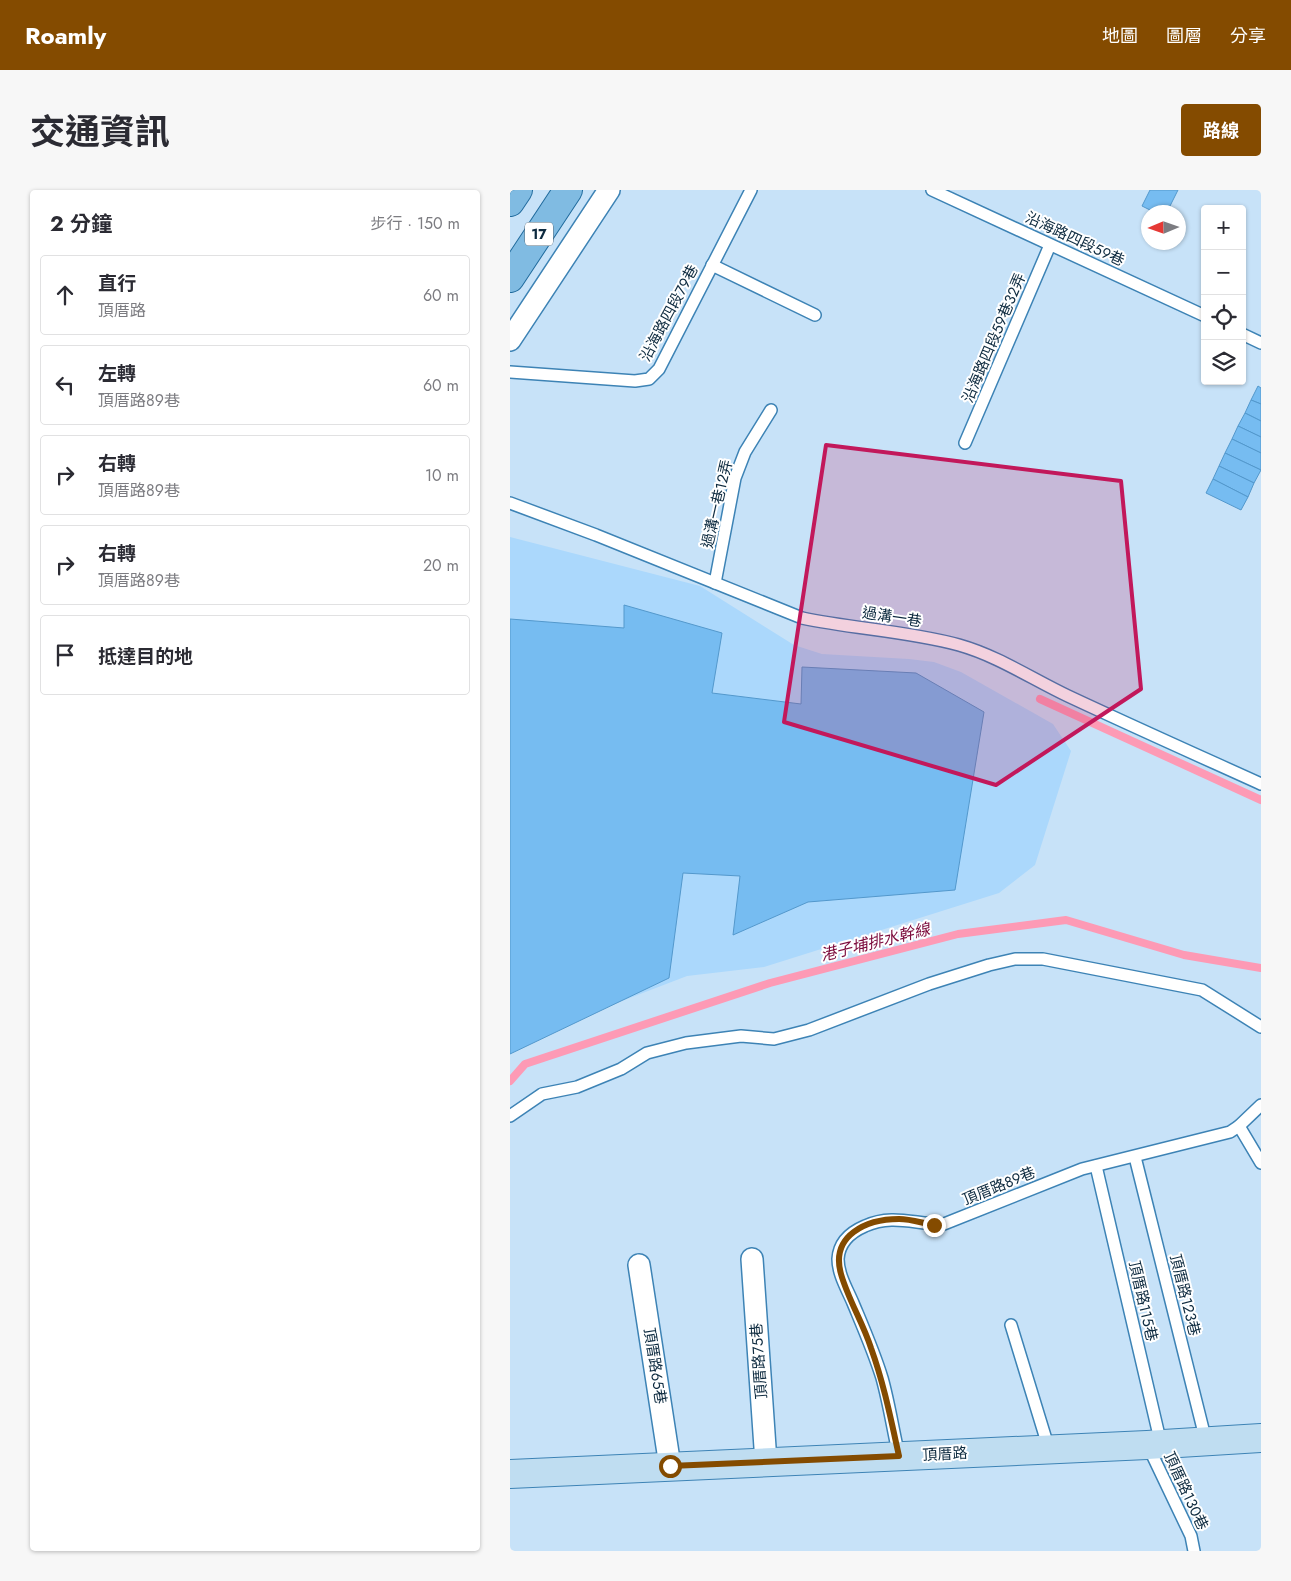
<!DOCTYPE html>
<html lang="zh-TW">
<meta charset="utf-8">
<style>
:root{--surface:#fff;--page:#f7f7f7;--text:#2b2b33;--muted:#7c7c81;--line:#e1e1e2;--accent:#844b00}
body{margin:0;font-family:Jost,"Noto Sans TC",sans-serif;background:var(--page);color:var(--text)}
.controls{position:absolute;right:15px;top:15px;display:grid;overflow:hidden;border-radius:5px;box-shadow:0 1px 4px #0004}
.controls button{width:45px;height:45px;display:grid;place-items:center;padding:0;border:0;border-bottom:1px solid var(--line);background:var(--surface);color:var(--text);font:25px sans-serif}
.compass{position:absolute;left:631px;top:15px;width:45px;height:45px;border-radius:50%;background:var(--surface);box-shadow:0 1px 4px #0004;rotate:268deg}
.stop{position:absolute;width:15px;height:15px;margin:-11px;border:4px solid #844b00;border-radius:50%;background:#fff}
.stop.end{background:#844b00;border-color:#fff;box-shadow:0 1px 5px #0008}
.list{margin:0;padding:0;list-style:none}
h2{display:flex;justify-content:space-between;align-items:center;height:65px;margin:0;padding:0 20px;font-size:21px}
h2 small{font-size:16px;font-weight:400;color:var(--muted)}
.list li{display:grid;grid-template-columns:32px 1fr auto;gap:15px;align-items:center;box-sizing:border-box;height:80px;margin:0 10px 10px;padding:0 10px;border:1px solid var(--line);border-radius:5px}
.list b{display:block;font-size:19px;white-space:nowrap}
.list p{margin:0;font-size:16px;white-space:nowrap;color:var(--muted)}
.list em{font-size:16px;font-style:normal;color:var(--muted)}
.icon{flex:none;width:28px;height:28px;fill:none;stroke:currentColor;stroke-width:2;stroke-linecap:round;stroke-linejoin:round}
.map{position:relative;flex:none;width:751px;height:1361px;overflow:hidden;border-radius:5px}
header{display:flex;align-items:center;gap:30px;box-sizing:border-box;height:70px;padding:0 25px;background:var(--accent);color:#fff}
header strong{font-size:24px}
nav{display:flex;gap:28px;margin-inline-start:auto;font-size:18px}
.intro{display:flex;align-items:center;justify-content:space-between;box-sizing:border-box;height:120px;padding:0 30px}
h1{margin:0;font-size:35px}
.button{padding:12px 22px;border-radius:5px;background:var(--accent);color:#fff;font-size:18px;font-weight:700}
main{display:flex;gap:30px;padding:0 30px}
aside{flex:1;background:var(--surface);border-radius:5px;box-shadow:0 1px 4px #0004}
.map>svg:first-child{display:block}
</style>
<header>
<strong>Roamly</strong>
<nav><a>地圖</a><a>圖層</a><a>分享</a></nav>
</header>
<div class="intro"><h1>交通資訊</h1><a class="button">路線</a></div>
<main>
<aside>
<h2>2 分鐘<small>步行 · 150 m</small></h2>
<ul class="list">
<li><svg class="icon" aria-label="ahead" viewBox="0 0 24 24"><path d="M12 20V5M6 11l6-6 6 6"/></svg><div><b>直行</b><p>頂厝路</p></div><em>60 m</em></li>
<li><svg class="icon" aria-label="left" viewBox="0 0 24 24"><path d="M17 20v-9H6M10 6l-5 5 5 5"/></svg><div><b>左轉</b><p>頂厝路89巷</p></div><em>60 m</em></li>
<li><svg class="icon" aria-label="right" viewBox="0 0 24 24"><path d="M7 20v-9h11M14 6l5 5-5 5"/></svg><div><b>右轉</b><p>頂厝路89巷</p></div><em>10 m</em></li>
<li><svg class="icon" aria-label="right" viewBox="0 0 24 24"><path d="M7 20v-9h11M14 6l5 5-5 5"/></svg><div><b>右轉</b><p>頂厝路89巷</p></div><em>20 m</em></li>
<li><svg class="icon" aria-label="arrive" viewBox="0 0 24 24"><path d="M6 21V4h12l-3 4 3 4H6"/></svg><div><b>抵達目的地</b></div></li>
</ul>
</aside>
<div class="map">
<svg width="751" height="1361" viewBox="0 0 751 1361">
<rect width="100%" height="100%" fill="#c7e2f8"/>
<path fill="#abd8fc" d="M0 347 190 396 284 455 312 464 399 469 424 472 451 482 543 534 561 561 525 675 489 703 254 777 177 786 0 854Z"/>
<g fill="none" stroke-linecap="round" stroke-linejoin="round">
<g stroke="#fd9ab5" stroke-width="8">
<path d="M530 509 751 610"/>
<path d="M0 891 15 874 260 793 448 744 556 730 674 765 751 778"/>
</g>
</g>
<g fill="#76bcf1" stroke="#5398cc">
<path d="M640 0H668L657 22H644L632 16Z"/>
<path d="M748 196 751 198V214L741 210Z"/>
<path d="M741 210 751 214V231L735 223Z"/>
<path d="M735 223 751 231V247L728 236Z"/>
<path d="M728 236 751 247V263L722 249Z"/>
<path d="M722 249 751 263V280L715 263Z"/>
<path d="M715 263 751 280 744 293 709 276Z"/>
<path d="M709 276 744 293 738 307 703 289Z"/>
<path d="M703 289 738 307 731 320 696 303Z"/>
<path d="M114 415 212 443 202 503 291 514 292 477 406 483 474 522 445 700 298 712 223 745 230 686 173 683 159 788 0 864V429L114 438Z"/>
</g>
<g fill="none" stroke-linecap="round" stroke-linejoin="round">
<defs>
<g id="lane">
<path d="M422 0 695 126"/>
<path d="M202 75 305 125"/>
<path d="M732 144 751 153"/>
<path d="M0 182 125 191 139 189 149 179 241 0"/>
<path d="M455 253 540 55"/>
<path d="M0 313 86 345 292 428C344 439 398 441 449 455 488 466 522 489 558 506 622 536 687 565 751 594"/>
<path d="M205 393 225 288 235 262 261 220"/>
<path d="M0 926 32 904 67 897 111 879 137 863 176 853 231 846 264 849 299 840 419 794 479 775 505 769H533L692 800 751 837"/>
<path d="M729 936 751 973"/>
<path d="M625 967 696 1251"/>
<path d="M586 976 651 1254"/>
<path d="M501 1135 539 1259"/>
<path d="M638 1256 681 1346 684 1361"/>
<path d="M389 1266C383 1240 379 1213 372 1188 364 1162 353 1137 343 1113 337 1099 328 1084 328 1069 329 1052 341 1042 355 1036 383 1023 407 1035 434 1034L572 979 720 942 729 936 751 915"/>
</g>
<g id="street">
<path d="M0 150 99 0"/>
<path d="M242 1069 256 1272"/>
<path d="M129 1075 160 1276"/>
</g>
<path id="secondary" d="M0 1284 637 1255 751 1248"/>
<g id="primary">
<path d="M0 12 8 0"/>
<path d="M0 88 58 0"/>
</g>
</defs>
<use href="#lane" stroke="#3d83b5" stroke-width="14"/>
<use href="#street" stroke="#3d83b5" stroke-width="24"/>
<use href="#secondary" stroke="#3d83b5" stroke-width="30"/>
<use href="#primary" stroke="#206b9d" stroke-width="30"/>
<use href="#lane" stroke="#fff" stroke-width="11"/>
<use href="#street" stroke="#fff" stroke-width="21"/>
<use href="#secondary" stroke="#bfddf1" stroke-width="28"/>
<use href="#primary" stroke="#80bbe2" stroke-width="28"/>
</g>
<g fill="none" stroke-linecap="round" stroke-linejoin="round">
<path stroke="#844b00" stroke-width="6" d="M160 1276 389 1266C381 1230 374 1194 361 1158 353 1133 338 1109 331 1084 320 1045 357 1029 389 1029 401 1029 412 1033 424 1035"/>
</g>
<path fill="#c2185b" fill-opacity="0.2" stroke="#c2185b" stroke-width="4" stroke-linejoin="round" d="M316 255 611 291 631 499 486 595 274 532Z"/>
<g text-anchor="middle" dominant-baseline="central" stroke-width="4" stroke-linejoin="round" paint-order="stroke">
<rect fill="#fff" stroke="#566a79" stroke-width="1" x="15" y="32.5" width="28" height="23" rx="4"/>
<g font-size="14" font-weight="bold" fill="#0d2a3f">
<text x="29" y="44">17</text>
</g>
<g font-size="15" fill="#0d2a3f" stroke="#fff">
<text transform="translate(565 49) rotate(25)">沿海路四段59巷</text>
<text transform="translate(159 123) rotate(-62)">沿海路四段79巷</text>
<text transform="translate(484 148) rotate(-67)">沿海路四段59巷32弄</text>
<text transform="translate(207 314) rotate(-77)">過溝一巷12弄</text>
<text transform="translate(382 427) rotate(9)">過溝一巷</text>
<text transform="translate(489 996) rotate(-22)">頂厝路89巷</text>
<text transform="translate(675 1105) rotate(76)">頂厝路123巷</text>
<text transform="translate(633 1111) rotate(77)">頂厝路115巷</text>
<text transform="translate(249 1171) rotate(-94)">頂厝路75巷</text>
<text transform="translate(145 1176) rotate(81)">頂厝路65巷</text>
<text transform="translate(435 1264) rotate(-3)">頂厝路</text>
<text transform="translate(676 1301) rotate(65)">頂厝路130巷</text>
</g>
<g font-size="16" font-style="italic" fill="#7c0c3d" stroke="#fff">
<text transform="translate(365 752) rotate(-14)">港子埔排水幹線</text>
</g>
</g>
</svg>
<div class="controls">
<button>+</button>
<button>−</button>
<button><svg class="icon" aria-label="locate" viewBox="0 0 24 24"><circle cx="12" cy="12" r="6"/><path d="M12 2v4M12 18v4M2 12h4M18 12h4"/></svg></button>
<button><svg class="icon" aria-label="layers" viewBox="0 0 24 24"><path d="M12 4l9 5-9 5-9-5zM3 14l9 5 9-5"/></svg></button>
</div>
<svg class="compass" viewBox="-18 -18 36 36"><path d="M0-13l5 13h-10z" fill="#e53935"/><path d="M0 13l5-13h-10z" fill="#7c7c81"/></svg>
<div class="stop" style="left:160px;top:1276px"></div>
<div class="stop end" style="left:424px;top:1035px"></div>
</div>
</main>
